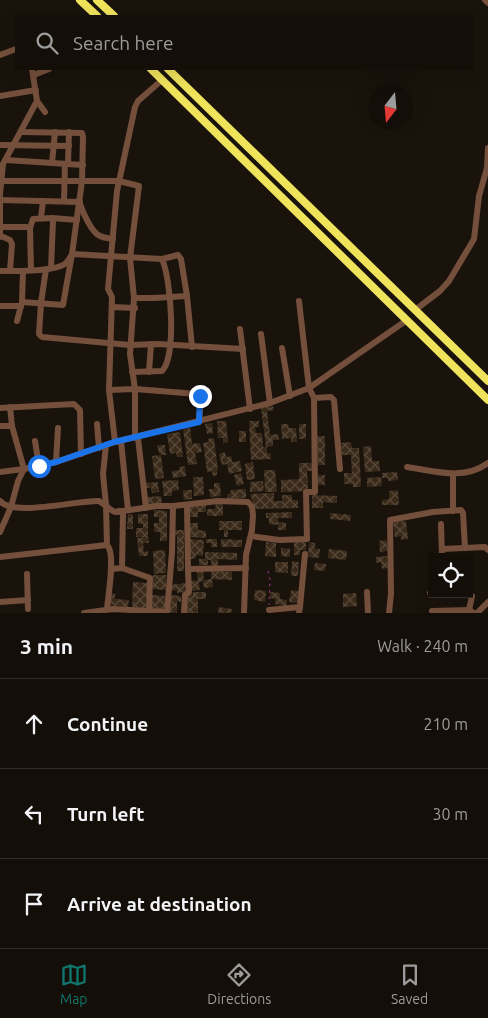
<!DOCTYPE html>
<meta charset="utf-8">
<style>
:root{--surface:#140e09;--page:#1d1712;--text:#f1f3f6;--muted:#9d9c9c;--line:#332e2a;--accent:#0f766e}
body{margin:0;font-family:Ubuntu,sans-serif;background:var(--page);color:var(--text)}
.controls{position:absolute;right:15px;bottom:15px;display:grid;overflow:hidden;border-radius:0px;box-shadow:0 5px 20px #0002}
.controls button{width:45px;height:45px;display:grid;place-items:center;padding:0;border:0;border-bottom:1px solid var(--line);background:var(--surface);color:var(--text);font:25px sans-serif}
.compass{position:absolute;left:368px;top:85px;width:45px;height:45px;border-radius:50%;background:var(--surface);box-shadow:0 5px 20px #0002;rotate:196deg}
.stop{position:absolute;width:15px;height:15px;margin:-11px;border:4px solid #1a73e8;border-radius:50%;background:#fff}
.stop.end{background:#1a73e8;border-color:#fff;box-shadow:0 1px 5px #0008}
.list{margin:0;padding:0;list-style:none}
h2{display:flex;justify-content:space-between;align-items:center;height:65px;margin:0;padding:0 20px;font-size:21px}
h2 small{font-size:16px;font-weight:400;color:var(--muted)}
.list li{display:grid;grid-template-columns:32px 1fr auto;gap:15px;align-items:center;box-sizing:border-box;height:90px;padding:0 20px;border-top:1px solid var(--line)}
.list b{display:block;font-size:19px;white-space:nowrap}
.list em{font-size:16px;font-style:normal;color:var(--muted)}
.icon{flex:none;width:28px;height:28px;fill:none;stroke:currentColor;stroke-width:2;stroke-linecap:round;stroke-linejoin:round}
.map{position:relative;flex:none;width:488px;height:613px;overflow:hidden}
.search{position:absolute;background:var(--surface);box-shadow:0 5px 20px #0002;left:15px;right:15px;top:15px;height:55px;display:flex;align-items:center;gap:12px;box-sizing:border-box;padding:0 18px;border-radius:0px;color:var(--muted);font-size:19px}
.sheet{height:335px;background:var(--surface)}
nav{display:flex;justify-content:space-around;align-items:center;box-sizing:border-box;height:70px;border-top:1px solid var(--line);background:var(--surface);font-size:14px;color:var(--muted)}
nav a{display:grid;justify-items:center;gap:2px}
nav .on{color:var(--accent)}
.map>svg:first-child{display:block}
</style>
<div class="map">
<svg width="488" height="613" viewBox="0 0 488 613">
<defs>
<pattern id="building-cross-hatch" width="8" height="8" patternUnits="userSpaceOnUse" patternTransform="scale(1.25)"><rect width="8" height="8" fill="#392a1a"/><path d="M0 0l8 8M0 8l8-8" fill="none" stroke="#57483a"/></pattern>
</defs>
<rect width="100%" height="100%" fill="#1a130c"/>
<g fill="url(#building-cross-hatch)">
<path d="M273 406 274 410 267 411 270 435 278 434 279 440H273V446L266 447 261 407Z"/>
<path d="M217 421H226L228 442 223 443V438H218Z"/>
<path d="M249 421H259V427H255L256 433H262L263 447H267V454L271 453V459L251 460Z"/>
<path d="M212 423 213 433 207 434 205 424Z"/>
<path d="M281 424H288L289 428H296L297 442H291V438L282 439Z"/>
<rect x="299" y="424" width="7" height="15"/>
<path d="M190 428 192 444 200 443 202 452 195 453 197 464 188 465 183 429Z"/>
<rect x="239" y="431" width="7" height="11"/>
<path d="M180 432 183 457H177L176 453 170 454 167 434Z"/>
<path d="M317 436H325V465H318Z"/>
<path d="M214 438 218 471 217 470V475L213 476 212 471 207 472 203 443 209 442 208 439Z"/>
<path d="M351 442 352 448H359L361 487H353V484H344V473H352L351 455H342L341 443Z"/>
<path d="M157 445H165L166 455H161L159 453Z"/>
<path d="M371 446 372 461H379L380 471 365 472 363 447Z"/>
<path d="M225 452 226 457 231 456 232 462 240 461 242 471 229 474 227 464 222 465 219 454Z"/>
<path d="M161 455 164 478 155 479 152 456Z"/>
<path d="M253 462 255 479 247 480 245 464Z"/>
<path d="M299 463H312V471H307L308 483H303L308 484V491L281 492V480L299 479Z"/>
<path d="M185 466 186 476 173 478 172 471 180 470 179 467Z"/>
<path d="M264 470H275L277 492H265Z"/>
<path d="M397 472 398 480 388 481V478H382V473Z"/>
<path d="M241 473 244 484 237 486 234 475Z"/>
<rect x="318" y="475" width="7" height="10"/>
<path d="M193 477H203L204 495 194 496Z"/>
<path d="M381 477 382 486 367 487V478Z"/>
<path d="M178 480 179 490 172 491V496H164L162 481Z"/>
<path d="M263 481 264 491 250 492V482Z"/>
<path d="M158 482 159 492 152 493 151 488H145V483Z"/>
<path d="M214 483H220L221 496 210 497 209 489H214Z"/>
<path d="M246 489V498L228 499 227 494H230L231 490Z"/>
<path d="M183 490H192V499L184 500Z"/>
<path d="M398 490 399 505H382V500L389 499V491Z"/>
<path d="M274 493V501H282V495H292V500H298V508L255 509 250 494Z"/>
<path d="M312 495 337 496V503L323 502V508H312Z"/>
<path d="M161 496 162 504 148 506 147 497Z"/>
<path d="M216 503H223V516H207V509H215Z"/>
<path d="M190 505H206V512H198V517H190Z"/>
<path d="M154 510 167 511V541H160V532H154V523H159V517H154Z"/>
<path d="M292 512V518H278V522L286 523V530H278V525L269 524V518H266V513Z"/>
<path d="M330 513 351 515 350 521 330 519Z"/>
<path d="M128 514H133V529H127Z"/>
<path d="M138 514H148V537H136V528H143V524H138Z"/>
<path d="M219 521H242V530H228V537H224V530H219Z"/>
<path d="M406 521 408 539 401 540V536L395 537 393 522Z"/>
<path d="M190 523H198V530L206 531V538L190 537Z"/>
<path d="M174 530H184V571H177V535H174Z"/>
<path d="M148 537 149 543H143L144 552 148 551V556H139L137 538Z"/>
<path d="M190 539 204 540 203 556 196 555 195 559H189Z"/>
<path d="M206 539H217V547H211V543H206Z"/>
<path d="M221 539 242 540V547H221Z"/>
<path d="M386 540 388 551 380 552 379 541Z"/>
<path d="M266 542 276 543V557L265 556Z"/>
<path d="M294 542H306V550H300V555H294Z"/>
<path d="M309 542 315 543V549H320L319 558 308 557Z"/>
<path d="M281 548 290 549V557L281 556Z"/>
<path d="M329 549 347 551 346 560 328 558Z"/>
<path d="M165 550 166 573 154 574 153 551Z"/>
<path d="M205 552 237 553V560L218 559V567H211V560H208V565H199V559H205Z"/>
<path d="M387 556 388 568 382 569 381 562 376 563V557Z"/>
<path d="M292 561 299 562 298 576H291Z"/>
<path d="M275 562H288V573L275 572Z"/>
<path d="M315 563 326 564 325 571 314 570Z"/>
<path d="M197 571H203L204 580 212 579 213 587 204 588 203 581 199 582 200 590 191 591 190 581 198 580Z"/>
<path d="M211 571 232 572V580L211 579Z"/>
<path d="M153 575H166V590L153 589Z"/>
<path d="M133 582 148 583 146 609 132 608Z"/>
<path d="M186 583 187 592 177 593V590L171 591 170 585Z"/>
<path d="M255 590 266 591 265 602 254 600Z"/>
<path d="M291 590 300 591 298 603 289 602Z"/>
<path d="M193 592H206V599H198V613H187V594H193Z"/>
<path d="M270 592 280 593V599L287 600 286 606 275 604V599L270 598Z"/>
<path d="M109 593 115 594V599L129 600 128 607 108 605Z"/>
<path d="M356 593 357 606 343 607V594Z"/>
<path d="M152 595 167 596 166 610 151 609Z"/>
<path d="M171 595 181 596V602L177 601V613L169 612Z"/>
<path d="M219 607 232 609 231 613H218Z"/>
</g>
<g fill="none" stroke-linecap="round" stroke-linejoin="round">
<path stroke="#a13888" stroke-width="1" stroke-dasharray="2.5 4" stroke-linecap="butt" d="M268 571 270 580 269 605"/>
<g stroke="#744f3c" stroke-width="6">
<path d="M485 0 488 3"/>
<path d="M0 55 16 49"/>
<path d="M32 69 37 101 45 112"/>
<path d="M34 75 49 69"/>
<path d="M0 96 36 90"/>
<path d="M0 145 69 146"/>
<path d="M6 160 83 165"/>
<path d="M52 163 55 132"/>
<path d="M68 164 69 132"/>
<path d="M2 181H82L83 137 82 133 21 132"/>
<path d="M0 200 80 202"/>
<path d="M64 201 65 164"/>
<path d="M80 204C83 213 92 233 100 236 104 238 109 238 113 239"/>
<path d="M41 218 43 201"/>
<path d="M52 218 77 220"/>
<path d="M0 227H27L30 228 31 270"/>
<path d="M30 228 33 219 52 218 53 221 51 268"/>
<path d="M1 236 10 240 12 244 10 271"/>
<path d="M0 237V194L3 164 37 101"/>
<path d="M162 259 178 255 181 259 187 296 192 347"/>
<path d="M46 269 41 303 39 334 42 337 130 345 158 344 243 349"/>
<path d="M0 271C16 271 52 272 65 264 68 261 70 258 72 254L162 259C171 278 177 356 162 371L132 372"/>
<path d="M134 298H154L187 296"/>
<path d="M22 302 63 305 72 254 82 181H119L139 186 130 258 134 298 130 354 135 389V438"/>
<path d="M0 306H21"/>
<path d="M112 307 135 308"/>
<path d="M415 310 440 291 449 281 474 239 479 196 487 168 488 148"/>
<path d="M17 321 22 302 23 271"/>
<path d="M240 329 250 409"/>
<path d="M261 334 270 403"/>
<path d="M282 348 290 396"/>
<path d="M149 372 151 344"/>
<path d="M109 390 135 389 197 394 201 399 199 422"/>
<path d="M314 398 331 397 334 400 340 469"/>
<path d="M10 407 12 426"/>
<path d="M0 408 74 404 80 410 81 454"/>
<path d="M97 424 99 448"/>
<path d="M0 426H12L24 469 18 481 11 507 0 532"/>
<path d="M138 438 146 508"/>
<path d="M35 441 39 466"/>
<path d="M121 441 128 510"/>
<path d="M115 442 109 390 112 297 108 289 117 191 135 107 138 101 162 80"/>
<path d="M106 445 103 474 106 505 107 545"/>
<path d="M56 462 58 428"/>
<path d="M407 467C435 471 463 481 488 463"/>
<path d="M0 472 24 469 56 462 115 442 270 403 309 388 407 320"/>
<path d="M453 474V511"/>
<path d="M0 501C13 517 78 500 99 501 105 504 110 511 116 512L157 506H173L218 501 248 502 252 507 253 515 252 530 246 555 244 613"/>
<path d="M187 505 188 569 246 568"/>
<path d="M119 511 123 513 122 568"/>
<path d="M441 524 442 557"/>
<path d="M251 536 279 540 307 539 306 492H315L314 398 309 388 299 301"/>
<path d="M442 549 485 547 488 550"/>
<path d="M0 557 107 545C116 553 108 596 107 609"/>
<path d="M111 569 122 568 150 578 149 611"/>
<path d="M27 574 28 609"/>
<path d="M367 592 368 613"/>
<path d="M430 593H432"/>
<path d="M0 602 28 600"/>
<path d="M300 607 305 554"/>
<path d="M269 610 300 607 299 613"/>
<path d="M469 610 472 596 469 594"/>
<path d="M432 611 469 610 474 613"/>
<path d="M84 613 113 609 167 612"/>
<path d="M167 613 172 552 173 506"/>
<path d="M184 613 185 595 189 592 188 569"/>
<path d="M389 613 391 594 390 520 433 512 461 510 463 513 465 548"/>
<path d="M477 613 488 602"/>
</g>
<g stroke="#efe35c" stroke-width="8">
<path d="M80 0 97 16"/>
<path d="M97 0 114 16"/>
<path d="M151 69 488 400"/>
<path d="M168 69 488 381"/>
</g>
</g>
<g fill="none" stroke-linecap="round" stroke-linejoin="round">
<path stroke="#1a73e8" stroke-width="6" d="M39 466 56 462 114 442 199 422 200 396"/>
</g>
</svg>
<div class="controls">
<button><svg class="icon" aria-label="locate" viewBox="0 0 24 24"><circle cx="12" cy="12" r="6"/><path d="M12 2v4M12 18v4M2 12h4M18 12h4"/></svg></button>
</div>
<svg class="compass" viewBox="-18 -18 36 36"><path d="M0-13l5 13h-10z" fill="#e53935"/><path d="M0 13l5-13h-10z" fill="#9d9c9c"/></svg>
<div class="stop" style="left:39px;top:466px"></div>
<div class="stop end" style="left:200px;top:396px"></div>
<div class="search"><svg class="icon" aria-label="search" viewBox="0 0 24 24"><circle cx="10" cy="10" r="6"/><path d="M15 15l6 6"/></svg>Search here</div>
</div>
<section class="sheet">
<h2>3 min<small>Walk · 240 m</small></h2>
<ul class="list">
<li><svg class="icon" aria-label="ahead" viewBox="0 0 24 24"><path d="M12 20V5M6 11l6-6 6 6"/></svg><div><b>Continue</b></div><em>210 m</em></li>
<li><svg class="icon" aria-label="left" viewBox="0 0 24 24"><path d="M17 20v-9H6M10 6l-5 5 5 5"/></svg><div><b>Turn left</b></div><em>30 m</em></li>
<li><svg class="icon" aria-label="arrive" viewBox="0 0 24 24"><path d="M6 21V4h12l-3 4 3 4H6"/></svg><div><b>Arrive at destination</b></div></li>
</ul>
</section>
<nav>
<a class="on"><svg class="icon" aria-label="map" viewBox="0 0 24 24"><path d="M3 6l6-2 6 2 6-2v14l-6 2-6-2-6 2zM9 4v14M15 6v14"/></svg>Map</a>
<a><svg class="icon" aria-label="directions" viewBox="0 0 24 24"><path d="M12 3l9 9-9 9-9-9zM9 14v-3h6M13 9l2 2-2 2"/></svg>Directions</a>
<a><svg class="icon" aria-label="saved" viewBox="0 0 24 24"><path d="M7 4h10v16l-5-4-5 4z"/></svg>Saved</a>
</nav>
